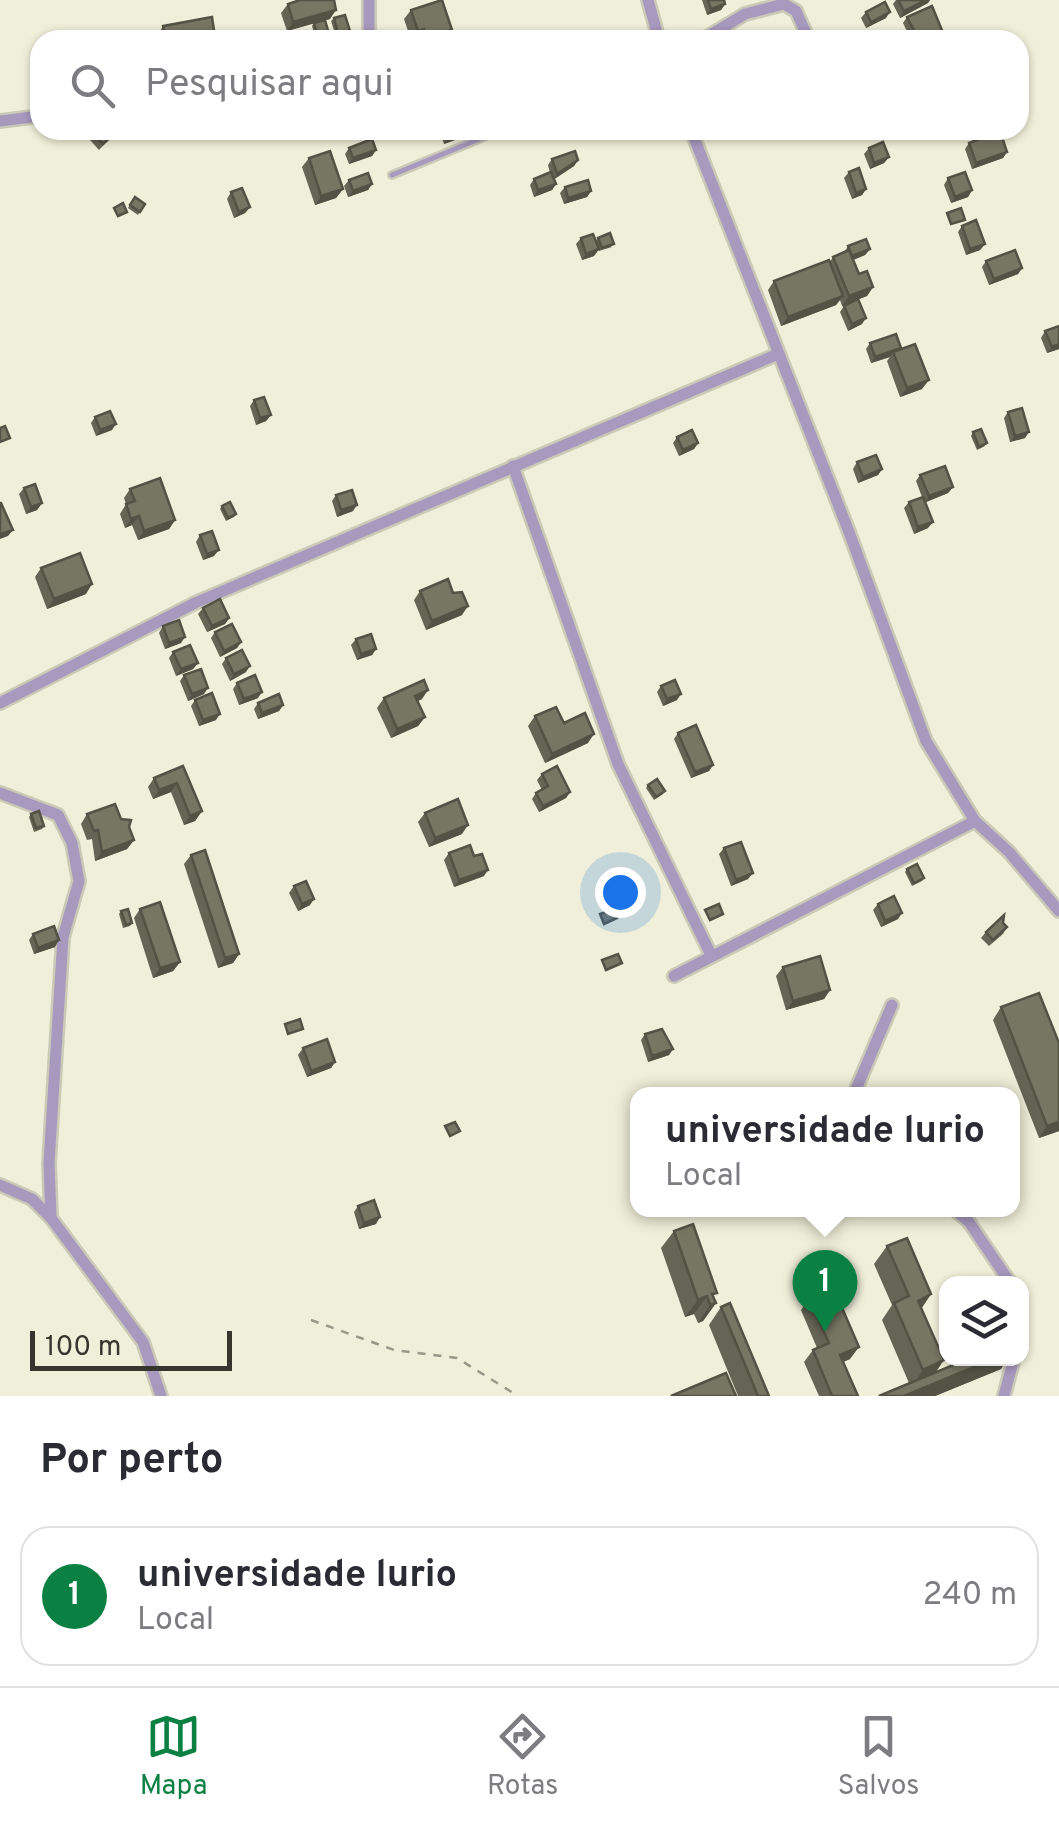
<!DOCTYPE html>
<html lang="pt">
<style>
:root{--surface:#fff;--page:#f2f2f3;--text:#2b2b33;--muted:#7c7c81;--line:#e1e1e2;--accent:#0b8043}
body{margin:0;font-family:Overpass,sans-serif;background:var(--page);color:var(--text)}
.controls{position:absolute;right:30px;bottom:30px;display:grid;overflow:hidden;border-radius:20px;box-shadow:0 2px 8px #0004}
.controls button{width:90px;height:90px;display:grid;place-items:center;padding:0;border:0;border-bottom:2px solid var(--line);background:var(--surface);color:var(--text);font:50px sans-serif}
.scale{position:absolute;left:30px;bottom:25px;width:202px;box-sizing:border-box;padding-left:10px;border:5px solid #37362e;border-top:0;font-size:28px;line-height:35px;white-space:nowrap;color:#37362e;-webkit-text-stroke:8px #f0efd9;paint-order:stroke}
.you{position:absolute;left:620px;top:892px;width:35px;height:35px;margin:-25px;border:8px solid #fff;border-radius:50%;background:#1a73e8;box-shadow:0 0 0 15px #1a73e833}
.badge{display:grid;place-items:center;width:65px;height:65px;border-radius:50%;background:var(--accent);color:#fff;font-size:32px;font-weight:700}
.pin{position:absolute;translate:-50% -82px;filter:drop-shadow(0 2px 5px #0008)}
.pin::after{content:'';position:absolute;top:52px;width:35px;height:30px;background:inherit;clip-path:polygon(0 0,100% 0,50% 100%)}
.popup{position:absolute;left:630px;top:1087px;width:390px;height:130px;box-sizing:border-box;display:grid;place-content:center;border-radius:20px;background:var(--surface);filter:drop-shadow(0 2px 8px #0005);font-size:32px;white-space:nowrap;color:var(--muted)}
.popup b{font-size:38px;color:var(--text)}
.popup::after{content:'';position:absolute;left:50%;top:100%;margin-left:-20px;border:20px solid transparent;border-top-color:var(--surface)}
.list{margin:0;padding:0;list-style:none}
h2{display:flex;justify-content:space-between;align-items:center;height:130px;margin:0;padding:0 40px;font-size:42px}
h2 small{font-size:32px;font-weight:400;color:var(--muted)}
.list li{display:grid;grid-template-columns:65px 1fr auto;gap:30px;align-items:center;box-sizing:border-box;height:140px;margin:0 20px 20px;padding:0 20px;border:2px solid var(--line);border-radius:30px}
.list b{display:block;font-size:38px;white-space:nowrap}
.list p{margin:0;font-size:32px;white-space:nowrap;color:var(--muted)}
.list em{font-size:32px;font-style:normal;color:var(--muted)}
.icon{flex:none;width:55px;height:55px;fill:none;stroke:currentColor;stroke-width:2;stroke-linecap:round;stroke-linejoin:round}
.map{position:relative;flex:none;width:1059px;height:1396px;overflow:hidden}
.search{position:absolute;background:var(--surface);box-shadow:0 2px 8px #0004;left:30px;right:30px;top:30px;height:110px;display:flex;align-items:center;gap:25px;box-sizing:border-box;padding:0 35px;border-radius:30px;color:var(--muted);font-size:38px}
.sheet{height:290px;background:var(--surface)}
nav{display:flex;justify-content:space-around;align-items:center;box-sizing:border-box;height:140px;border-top:2px solid var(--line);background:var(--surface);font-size:28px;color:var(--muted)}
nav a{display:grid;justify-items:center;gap:5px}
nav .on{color:var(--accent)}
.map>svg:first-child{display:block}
</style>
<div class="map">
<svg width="1059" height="1396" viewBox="0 0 1059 1396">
<rect width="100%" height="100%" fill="#f0efd9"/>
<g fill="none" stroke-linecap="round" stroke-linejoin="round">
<defs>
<path id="service" d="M392 175 501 130"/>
<g id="minor">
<path d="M369 0V40"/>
<path d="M648 0 659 40"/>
<path d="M702 40 745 14 784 4 796 11 809 40"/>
<path d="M0 121 40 116"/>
<path d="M691 130 849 532 926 741 975 821 1009 852 1059 911"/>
<path d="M513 466 618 764 711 955"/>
<path d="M0 703 195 603 778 354"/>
<path d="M0 793 58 815 72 843 79 881 63 937 49 1163 51 1218"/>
<path d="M674 976 975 821"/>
<path d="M854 1094 892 1005"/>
<path d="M0 1185 32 1199 51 1218 143 1342 161 1396"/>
<path d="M955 1210 969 1222 1011 1284"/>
<path d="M1004 1396 1014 1358"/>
</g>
</defs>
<use href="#service" stroke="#cbcab7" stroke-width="10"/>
<use href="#minor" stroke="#cbcab7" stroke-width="16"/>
<path stroke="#989788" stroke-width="2.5" stroke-dasharray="8 8" stroke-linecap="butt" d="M311 1320 394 1350 457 1358 518 1396"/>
<use href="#service" stroke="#a899bf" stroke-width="5"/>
<use href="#minor" stroke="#a899bf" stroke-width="11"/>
</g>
<g fill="#666555">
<path d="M702 0H724L725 4 721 10 707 15Z"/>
<path d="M896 0H930L928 3 900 18 893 4Z"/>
<path d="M288 4 330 19 314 23 329 34 326 37 316 40 312 26 314 23 287 31 281 13Z"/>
<path d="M411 10 452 30 445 39 442 40H419L418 38 411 40 404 19Z"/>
<path d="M866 12 886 18 866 28 861 18Z"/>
<path d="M907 17 941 40H911L903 23Z"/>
<path d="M334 18 347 34 336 37 331 21Z"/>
<path d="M163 26 213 40H158L157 36Z"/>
<path d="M110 130 113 135 99 150 82 131Z"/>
<path d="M439 130H467L468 131 463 137 444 144Z"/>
<path d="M969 143 1007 152 1003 158 972 169 965 149Z"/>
<path d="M349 148 376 150 372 156 349 164 345 154Z"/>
<path d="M869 148 889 157 884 163 870 169 864 154Z"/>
<path d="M309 158 343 189 336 198 315 205 302 167Z"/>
<path d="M552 159 578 160 574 166 554 179 556 184 552 190 534 197 530 185 534 179 550 173 548 165Z"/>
<path d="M849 172 866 189 862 195 852 199 844 178Z"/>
<path d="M948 178 972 190 968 197 951 203 944 185Z"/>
<path d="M349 180 372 184 368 190 348 197 344 186Z"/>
<path d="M565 187 591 191 587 197 564 204 560 193Z"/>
<path d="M231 192 250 207 245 213 234 218 227 199Z"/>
<path d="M135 197 145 204 138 215 128 208Z"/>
<path d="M962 226 985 244 980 250 966 255 958 232Z"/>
<path d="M581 238 596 241 598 238 612 247 599 251V249L594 256 582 260 576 244Z"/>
<path d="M848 246 870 249 865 255 853 260 859 274 873 287 867 296 858 299 862 324 848 331 840 312 844 306 858 299 842 306 840 300 836 305 781 326 768 290 774 281 830 262 833 257 844 253Z"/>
<path d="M986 261 1022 268 1018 274 989 285 982 267Z"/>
<path d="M1045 331 1059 349 1047 353 1041 338Z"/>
<path d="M870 343 901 348 922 389 900 397 887 361 890 357 871 363 866 349Z"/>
<path d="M254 400 271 415 266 421 256 425 250 406Z"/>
<path d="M1008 412 1025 438 1010 442 1004 418Z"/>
<path d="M95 417 112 430 96 436 91 423Z"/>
<path d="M973 432 985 446 977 450 971 436Z"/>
<path d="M677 437 698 443 694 449 679 456 673 443Z"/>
<path d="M857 462 882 469 878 475 858 483 853 469Z"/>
<path d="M920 475 953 487 948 493 925 502 928 528 914 534 904 508 909 502 922 497 916 481Z"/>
<path d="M24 488 42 503 37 510 26 514 19 494Z"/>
<path d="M130 489 175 520 169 529 138 540 132 525 125 528 120 514 126 504 124 498Z"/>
<path d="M336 495 353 511 337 517 332 501Z"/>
<path d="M222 506 236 514 234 517 226 521 220 509Z"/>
<path d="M200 535 214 556 203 560 196 542Z"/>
<path d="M41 568 86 594 47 609 35 577Z"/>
<path d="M420 591 462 615 426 630 414 600Z"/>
<path d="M203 608 229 618 225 624 207 632 198 614Z"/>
<path d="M163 626 181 643 165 649 159 633Z"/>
<path d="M215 632 241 642 237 648 220 657 211 638Z"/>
<path d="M356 639 376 649 372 655 357 660 351 645Z"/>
<path d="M173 652 198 663 193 669 176 676 169 658Z"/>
<path d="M226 658 246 672 230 681 222 664Z"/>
<path d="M184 675 204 694 188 701 180 681Z"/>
<path d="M237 683 258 698 239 705 233 689Z"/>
<path d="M661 686 677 700 663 706 657 692Z"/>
<path d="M384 698 422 699 418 701 425 717 418 726 391 738 377 708Z"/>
<path d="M195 700 216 720 199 726 191 706Z"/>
<path d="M258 703 283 705 279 711 258 719 254 709Z"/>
<path d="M535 716 564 723 588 743 545 763 528 726Z"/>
<path d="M678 733 713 765 709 771 691 778 674 739Z"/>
<path d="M183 766 202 811 195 821 184 825 171 792 153 799 148 787 154 778Z"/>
<path d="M542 774 570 792 566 798 539 812 532 799 536 793 542 790 537 780Z"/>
<path d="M648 785 663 794 654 800 646 788Z"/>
<path d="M425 813 462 834 429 847 418 822Z"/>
<path d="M31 814 44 826 42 829 34 832 29 817Z"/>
<path d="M87 814 121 819 129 827 134 840 127 849 95 861 92 839 87 840 81 824Z"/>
<path d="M724 848 748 879 731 886 719 854Z"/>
<path d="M449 853 474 856 484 876 454 887 444 860Z"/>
<path d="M191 855 239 954 233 963 218 968 184 864Z"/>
<path d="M907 869 924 878 922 881 912 886 905 872Z"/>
<path d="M294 886 310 905 298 911 289 893Z"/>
<path d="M878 904 898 919 881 927 873 910Z"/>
<path d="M140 909 180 962 173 971 153 978 134 918Z"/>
<path d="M121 911 132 923 130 926 123 928 119 914Z"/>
<path d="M1003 923 1007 927 1003 934 989 946 981 938 986 932Z"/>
<path d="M33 934 55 947 34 954 29 940Z"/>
<path d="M783 967 830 990 824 999 786 1010 776 976Z"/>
<path d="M1001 1007 1059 1131 1039 1138 993 1020Z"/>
<path d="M645 1034 673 1049 669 1055 648 1062 641 1040Z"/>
<path d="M303 1048 335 1062 331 1068 307 1077 298 1055Z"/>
<path d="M358 1206 376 1224 359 1229 354 1212Z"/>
<path d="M674 1231 716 1303 703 1321 698 1323 694 1314 685 1317 661 1248Z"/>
<path d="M887 1246 931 1294 921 1309 935 1373 970 1358H1008L1001 1369 935 1396H879L909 1383 882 1320 892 1305 874 1264Z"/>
<path d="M809 1298 850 1359 843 1362 858 1396H819L804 1362 813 1350 817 1348 801 1310Z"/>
<path d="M721 1307 769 1396H738L709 1325Z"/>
</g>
<g fill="#535345">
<path d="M926 0H930L928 3 900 18 904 11Z"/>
<path d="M725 4 721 10 707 15 711 9Z"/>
<path d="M336 10 330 19 287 31 293 22Z"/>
<path d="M890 12 886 18 866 28 871 22Z"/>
<path d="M424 29 418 38 411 40 418 31Z"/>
<path d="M452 30 445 39 425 40 427 37Z"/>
<path d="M468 131 463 137 444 144 448 138Z"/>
<path d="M376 150 372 156 349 164 353 158Z"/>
<path d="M1007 152 1003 158 972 169 976 163Z"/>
<path d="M889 157 884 163 870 169 874 163Z"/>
<path d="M578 160 574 166 553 180 557 174Z"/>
<path d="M372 184 368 190 348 197 353 191Z"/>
<path d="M556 184 552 190 534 197 538 190Z"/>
<path d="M343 189 336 198 315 205 321 196Z"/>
<path d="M866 189 862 195 852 199 856 193Z"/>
<path d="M972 190 968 197 951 203 955 197Z"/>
<path d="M591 191 587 197 564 204 568 198Z"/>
<path d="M250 207 245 213 234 218 239 212Z"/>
<path d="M985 244 980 250 966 255 970 249Z"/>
<path d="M599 249 594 256 582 260 586 254Z"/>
<path d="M870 249 865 255 848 262 852 256Z"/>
<path d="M1022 268 1018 274 989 285 994 279Z"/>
<path d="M873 287 867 296 842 306 849 296Z"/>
<path d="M843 296 836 305 781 326 788 317Z"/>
<path d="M866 318 862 324 848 331 852 324Z"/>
<path d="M1059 344V349L1047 353 1052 347Z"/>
<path d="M901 348 893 352 890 357 871 363 875 357Z"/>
<path d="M929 380 922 389 900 397 907 388Z"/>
<path d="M271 415 266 421 256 425 260 418Z"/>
<path d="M116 424 112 430 96 436 100 430Z"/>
<path d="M1029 432 1025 438 1010 442 1015 436Z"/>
<path d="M698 443 694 449 679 456 683 450Z"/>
<path d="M882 469 878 475 858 483 863 477Z"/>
<path d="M953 487 948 493 924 503 929 496Z"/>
<path d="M42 503 37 510 26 514 31 507Z"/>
<path d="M357 505 353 511 337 517 341 510Z"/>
<path d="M139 516 132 525 125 528 131 519Z"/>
<path d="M175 520 169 529 138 540 144 531Z"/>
<path d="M933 522 928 528 914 534 918 527Z"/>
<path d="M13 530 8 536 0 539V534Z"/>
<path d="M219 550 214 556 203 560 207 554Z"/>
<path d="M92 584 86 594 47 609 54 599Z"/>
<path d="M468 606 462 615 426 630 432 621Z"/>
<path d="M229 618 225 624 207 632 212 626Z"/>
<path d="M185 637 181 643 165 649 169 643Z"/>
<path d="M241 642 237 648 220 657 224 651Z"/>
<path d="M376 649 372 655 357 660 361 654Z"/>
<path d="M198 663 193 669 176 676 181 669Z"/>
<path d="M250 666 246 672 230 681 234 674Z"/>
<path d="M208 688 204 694 188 701 192 694Z"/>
<path d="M428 690 422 699 409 705 415 696Z"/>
<path d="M262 692 258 698 239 705 244 699Z"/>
<path d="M681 694 677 700 663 706 667 699Z"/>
<path d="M283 705 279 711 258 719 262 713Z"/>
<path d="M220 714 216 720 199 726 203 720Z"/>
<path d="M425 717 418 726 391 738 397 729Z"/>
<path d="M594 734 588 743 545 763 552 754Z"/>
<path d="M713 765 709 771 691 778 695 772Z"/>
<path d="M177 783 171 792 153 799 159 790Z"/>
<path d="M570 792 566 798 539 812 543 806Z"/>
<path d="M202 811 195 821 184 825 190 816Z"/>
<path d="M468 825 462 834 429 847 435 838Z"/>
<path d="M134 840 127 849 95 861 102 852Z"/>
<path d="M488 870 484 876 454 887 459 880Z"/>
<path d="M753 873 748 879 731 886 736 880Z"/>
<path d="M314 899 310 905 298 911 302 904Z"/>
<path d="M902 913 898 919 881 927 885 921Z"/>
<path d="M59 940 55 947 34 954 38 948Z"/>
<path d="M239 954 233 963 218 968 225 958Z"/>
<path d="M180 962 173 971 153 978 160 968Z"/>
<path d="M830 990 824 999 786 1010 793 1001Z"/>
<path d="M673 1049 669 1055 648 1062 652 1056Z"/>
<path d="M335 1062 331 1068 307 1077 311 1071Z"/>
<path d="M1059 1122V1131L1039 1138 1047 1126Z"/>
<path d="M380 1217 376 1224 359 1229 364 1223Z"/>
<path d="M931 1294 919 1312 918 1301Z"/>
<path d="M707 1296 694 1314 685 1317 698 1300Z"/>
<path d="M716 1303 703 1321 698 1323 710 1305Z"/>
<path d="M859 1347 850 1359 831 1367 840 1355Z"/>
<path d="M996 1358H1008L1001 1369 935 1396H904Z"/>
<path d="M944 1360 932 1378 911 1387 923 1370Z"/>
</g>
<g fill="#777663" stroke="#535345" stroke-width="2.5">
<path d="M300 0H334L336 10 293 22 288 4Z"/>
<path d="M442 0 452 30 427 37 424 29 418 31 411 10Z"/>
<path d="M708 0H724L725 4 711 9Z"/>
<path d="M898 0H926L904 11Z"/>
<path d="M885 2 890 12 871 22 866 12Z"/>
<path d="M932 6 944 35 933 40H919L907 17Z"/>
<path d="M345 15 350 31 338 34 334 18Z"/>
<path d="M212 17 215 37 201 40H166L163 26Z"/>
<path d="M325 20 329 34 318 37 314 23Z"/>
<path d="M91 130H110L113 135 103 144Z"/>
<path d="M445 130H467L468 131 448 138Z"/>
<path d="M1000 131 1007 152 976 163 969 143Z"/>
<path d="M372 139 376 150 353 158 349 148Z"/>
<path d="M883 142 889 157 874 163 869 148Z"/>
<path d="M330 151 343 189 321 196 309 158Z"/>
<path d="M575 151 578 160 557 174 552 159Z"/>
<path d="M859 168 866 189 856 193 849 172Z"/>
<path d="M551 172 556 184 538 190 534 179Z"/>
<path d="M965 172 972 190 955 197 948 178Z"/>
<path d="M368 173 372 184 353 191 349 180Z"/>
<path d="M588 180 591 191 568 198 565 187Z"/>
<path d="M242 188 250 207 239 212 231 192Z"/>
<path d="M135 197 145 204 140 212 130 205Z"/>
<path d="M123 203 127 212 118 216 114 208Z"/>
<path d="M961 208 965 220 951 224 947 213Z"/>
<path d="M976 220 985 244 970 249 962 226Z"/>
<path d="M610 233 614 244 602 248 598 238Z"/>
<path d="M593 234 599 249 586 254 581 238Z"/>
<path d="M866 239 870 249 852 256 848 246Z"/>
<path d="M849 250 859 274 867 271 873 287 849 296 833 257Z"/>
<path d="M1015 250 1022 268 994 279 986 261Z"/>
<path d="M829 260 843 296 788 317 774 281Z"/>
<path d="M858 299 866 318 852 324 844 306Z"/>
<path d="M1059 326V344L1052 347 1045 331Z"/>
<path d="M896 334 901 348 875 357 870 343Z"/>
<path d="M915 344 929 380 907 388 893 352Z"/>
<path d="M264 397 271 415 260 418 254 400Z"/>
<path d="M1022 408 1029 432 1015 436 1008 412Z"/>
<path d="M110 411 116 424 100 430 95 417Z"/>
<path d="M5 426 10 438 0 442V428Z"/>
<path d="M981 429 987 443 979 447 973 432Z"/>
<path d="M692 430 698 443 683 450 677 437Z"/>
<path d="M876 455 882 469 863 477 857 462Z"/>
<path d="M945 466 953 487 929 496 920 475Z"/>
<path d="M160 478 175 520 144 531 139 516 131 519 126 504 135 501 130 489Z"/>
<path d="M35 484 42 503 31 507 24 488Z"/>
<path d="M352 490 357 505 341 510 336 495Z"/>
<path d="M923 497 933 522 918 527 909 502Z"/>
<path d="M230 502 236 514 228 518 222 506Z"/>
<path d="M0 503H1L13 530 0 534Z"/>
<path d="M212 531 219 550 207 554 200 535Z"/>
<path d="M80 553 92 584 54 599 41 568Z"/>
<path d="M448 579 453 593 462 592 468 606 432 621 420 591Z"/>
<path d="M220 599 229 618 212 626 203 608Z"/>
<path d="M179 620 185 637 169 643 163 626Z"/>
<path d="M232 624 241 642 224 651 215 632Z"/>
<path d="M371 634 376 649 361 654 356 639Z"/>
<path d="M190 645 198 663 181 669 173 652Z"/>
<path d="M242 650 250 666 234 674 226 658Z"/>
<path d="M201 669 208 688 192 694 184 675Z"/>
<path d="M255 675 262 692 244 699 237 683Z"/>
<path d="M424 680 428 690 415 696 425 717 397 729 384 698Z"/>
<path d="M675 680 681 694 667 699 661 686Z"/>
<path d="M212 693 220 714 203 720 195 700Z"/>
<path d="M279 694 283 705 262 713 258 703Z"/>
<path d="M556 707 564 723 585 713 594 734 552 754 535 716Z"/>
<path d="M696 725 713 765 695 772 678 733Z"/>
<path d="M183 766 202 811 190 816 177 783 159 790 154 778Z"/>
<path d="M557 766 570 792 543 806 536 793 548 786 542 774Z"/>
<path d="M657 779 665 791 656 797 648 785Z"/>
<path d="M458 799 468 825 435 838 425 813Z"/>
<path d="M115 804 121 819 131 820 129 827 134 840 102 852 98 830 94 831 87 814Z"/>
<path d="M39 811 44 826 36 828 31 814Z"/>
<path d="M741 842 753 873 736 880 724 848Z"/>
<path d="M470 845 474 856 482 854 488 870 459 880 449 853Z"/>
<path d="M205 850 239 954 225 958 191 855Z"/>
<path d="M917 864 924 878 914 883 907 869Z"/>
<path d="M306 881 314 899 302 904 294 886Z"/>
<path d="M894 896 902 913 885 921 878 904Z"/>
<path d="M160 902 180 962 160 968 140 909Z"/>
<path d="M719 904 723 914 710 920 705 910Z"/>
<path d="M128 909 132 923 126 925 121 911Z"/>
<path d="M614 909 617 918 604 924 600 914Z"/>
<path d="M1004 915 1003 923 1007 927 993 940 986 932Z"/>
<path d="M54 926 59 940 38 948 33 934Z"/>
<path d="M618 954 622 963 606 970 602 960Z"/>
<path d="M820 956 830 990 793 1001 783 967Z"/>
<path d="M1039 993 1059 1043V1122L1047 1126 1001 1007Z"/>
<path d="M300 1019 303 1029 288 1034 285 1024Z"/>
<path d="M662 1029 673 1049 652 1056 645 1034Z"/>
<path d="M327 1039 335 1062 311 1071 303 1048Z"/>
<path d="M455 1122 460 1131 450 1136 445 1126Z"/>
<path d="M374 1200 380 1217 364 1223 358 1206Z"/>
<path d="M693 1224 717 1293 712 1294 716 1303 710 1305 707 1296 698 1300 674 1231Z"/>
<path d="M907 1238 931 1294 918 1301 944 1360 923 1370 894 1303 909 1296 887 1246Z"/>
<path d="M833 1287 859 1347 840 1355 858 1396H832L813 1350 829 1343 809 1298Z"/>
<path d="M730 1303 769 1396H758L721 1307Z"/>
<path d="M970 1358H996L904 1396H879Z"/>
<path d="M726 1373 736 1396H671Z"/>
</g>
</svg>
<div class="controls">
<button><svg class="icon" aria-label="layers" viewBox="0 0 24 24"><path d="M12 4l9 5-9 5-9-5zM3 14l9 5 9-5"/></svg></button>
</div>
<div class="scale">100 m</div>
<div class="you"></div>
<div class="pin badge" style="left:825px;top:1332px">1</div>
<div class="popup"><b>universidade lurio</b>Local</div>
<div class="search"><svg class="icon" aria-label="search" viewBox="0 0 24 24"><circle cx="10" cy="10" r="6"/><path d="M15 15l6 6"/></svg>Pesquisar aqui</div>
</div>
<section class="sheet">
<h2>Por perto<small></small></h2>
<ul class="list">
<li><span class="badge">1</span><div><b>universidade lurio</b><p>Local</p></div><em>240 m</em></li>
</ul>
</section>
<nav>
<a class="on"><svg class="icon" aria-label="map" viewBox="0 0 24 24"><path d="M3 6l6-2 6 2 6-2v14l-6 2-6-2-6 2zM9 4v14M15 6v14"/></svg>Mapa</a>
<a><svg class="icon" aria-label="directions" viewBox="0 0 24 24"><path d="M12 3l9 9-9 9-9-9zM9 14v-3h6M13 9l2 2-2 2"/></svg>Rotas</a>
<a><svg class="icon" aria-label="saved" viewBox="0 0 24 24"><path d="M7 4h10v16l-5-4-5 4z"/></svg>Salvos</a>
</nav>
